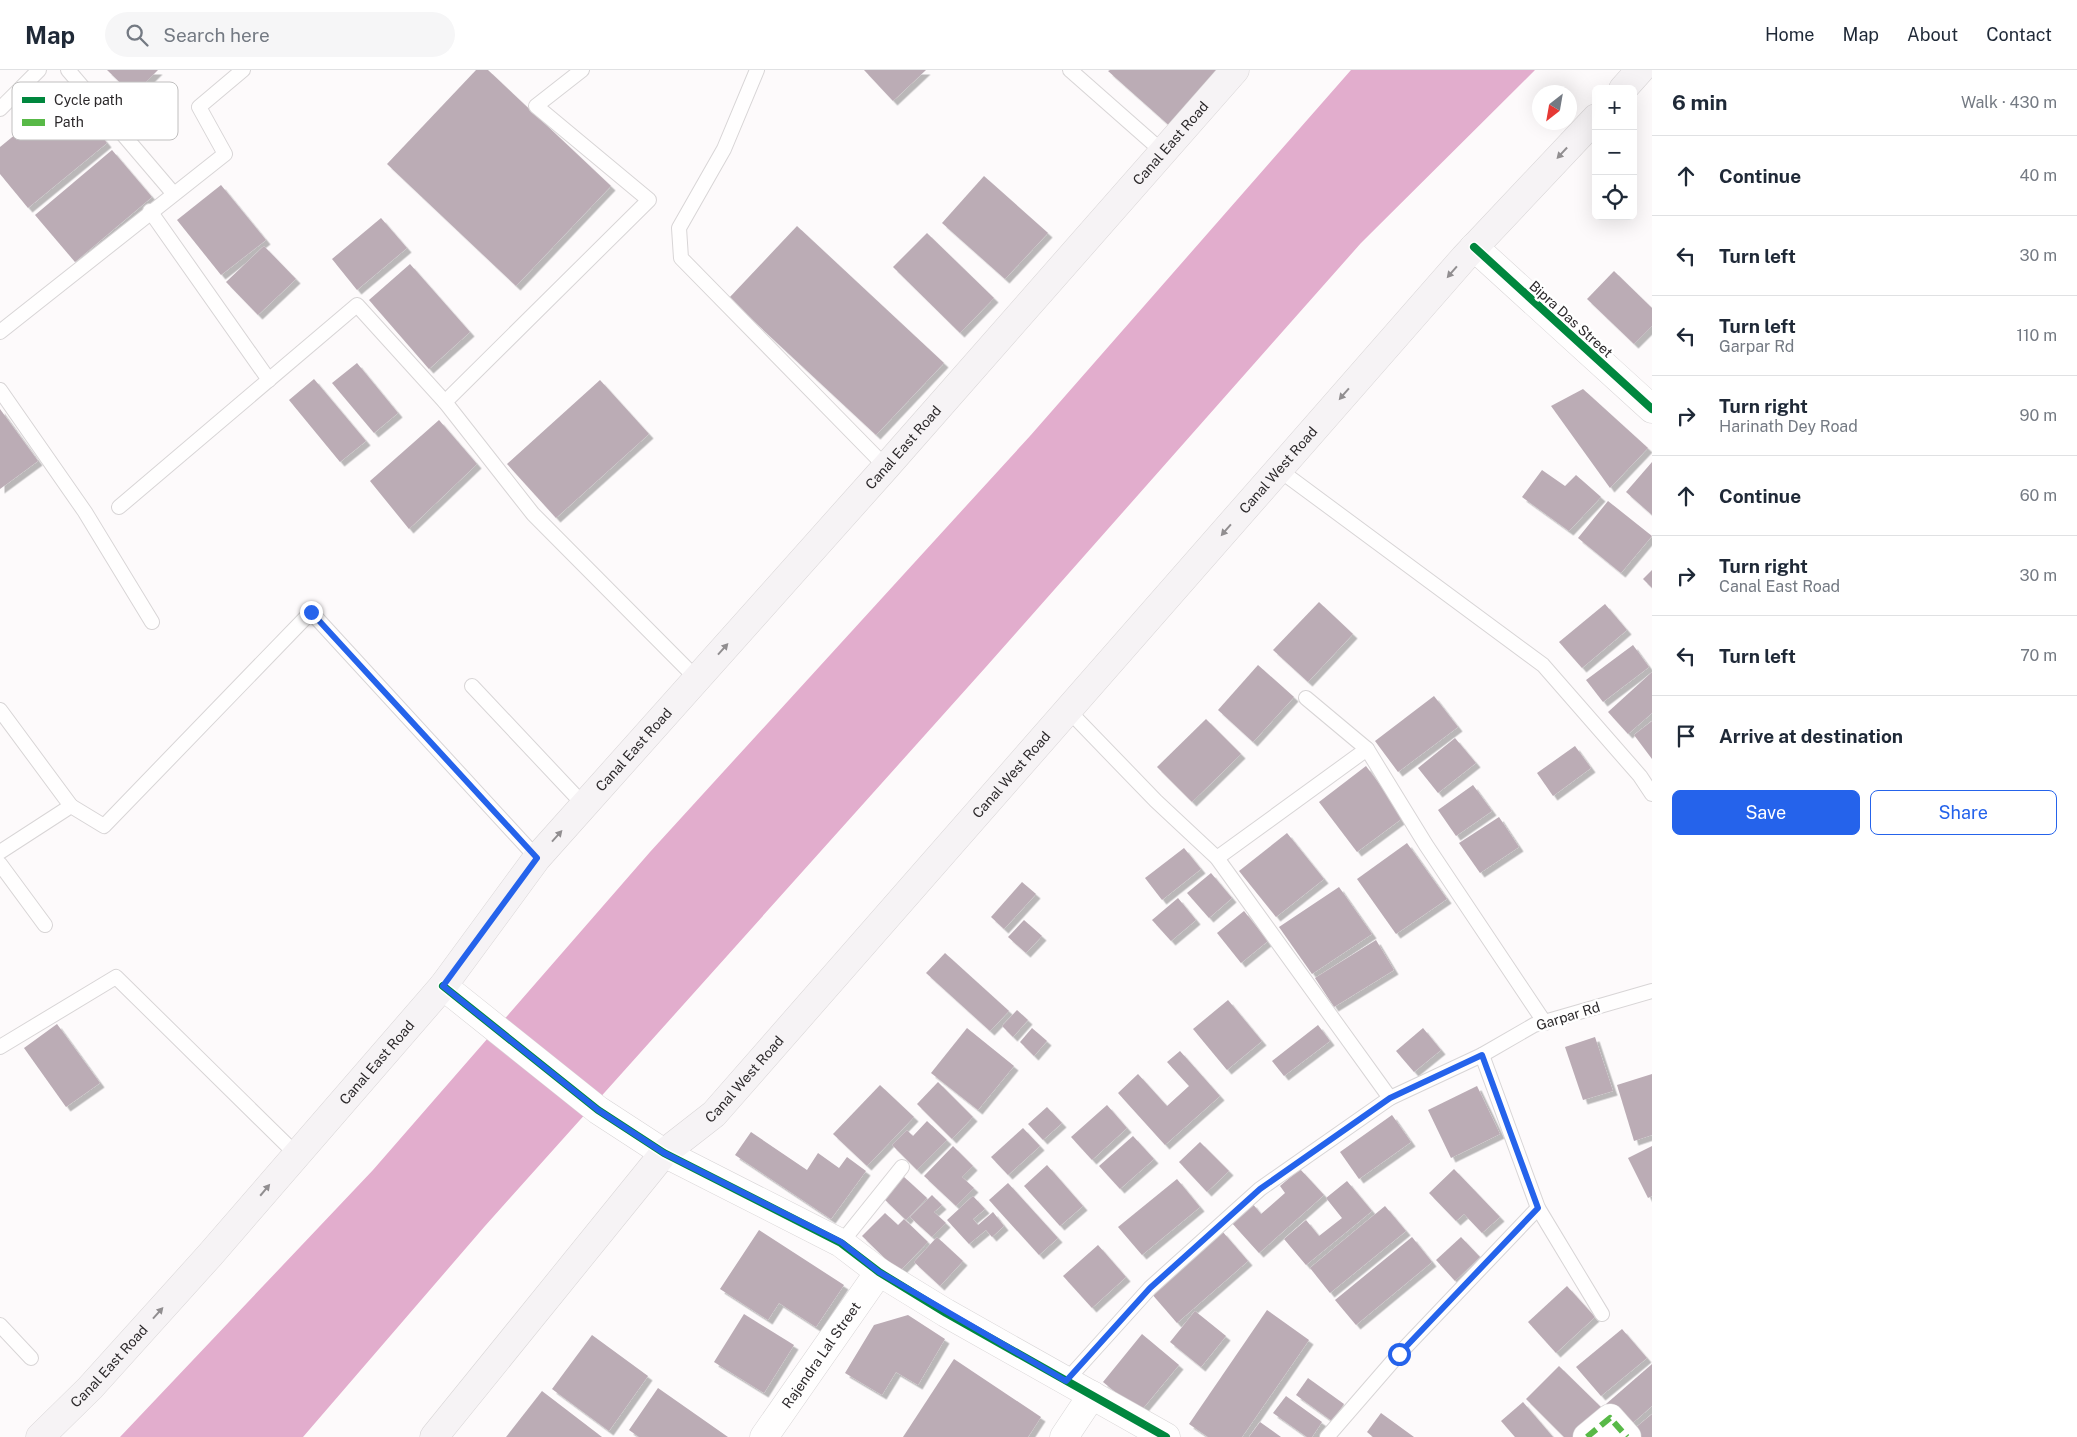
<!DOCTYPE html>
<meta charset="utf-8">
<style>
:root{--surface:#fff;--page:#f6f6f7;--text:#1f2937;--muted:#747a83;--line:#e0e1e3;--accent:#2563eb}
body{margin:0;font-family:"Public Sans",sans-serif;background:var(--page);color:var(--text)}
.controls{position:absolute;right:15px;top:15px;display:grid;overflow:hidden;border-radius:8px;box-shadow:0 5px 20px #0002}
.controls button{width:45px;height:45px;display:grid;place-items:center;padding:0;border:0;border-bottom:1px solid var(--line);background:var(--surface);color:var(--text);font:25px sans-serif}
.compass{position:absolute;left:1532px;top:15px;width:45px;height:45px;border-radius:50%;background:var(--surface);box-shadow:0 5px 20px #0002;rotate:211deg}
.stop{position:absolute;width:15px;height:15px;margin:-11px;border:4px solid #2563eb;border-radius:50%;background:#fff}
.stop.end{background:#2563eb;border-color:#fff;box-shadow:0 1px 5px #0008}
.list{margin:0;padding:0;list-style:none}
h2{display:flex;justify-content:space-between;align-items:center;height:65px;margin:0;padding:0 20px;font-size:21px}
h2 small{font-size:16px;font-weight:400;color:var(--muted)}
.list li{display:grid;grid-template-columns:32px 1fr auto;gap:15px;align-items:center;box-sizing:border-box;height:80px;padding:0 20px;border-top:1px solid var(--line)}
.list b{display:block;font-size:19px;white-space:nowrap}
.list p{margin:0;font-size:16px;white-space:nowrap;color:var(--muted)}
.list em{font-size:16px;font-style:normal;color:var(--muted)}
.actions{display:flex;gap:10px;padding:15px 20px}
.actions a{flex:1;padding:11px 0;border:1px solid var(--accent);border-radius:8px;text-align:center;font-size:18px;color:var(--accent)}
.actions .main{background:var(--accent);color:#fff}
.icon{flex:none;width:28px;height:28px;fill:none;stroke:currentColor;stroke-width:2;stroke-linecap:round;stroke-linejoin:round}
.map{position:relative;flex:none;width:1652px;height:1367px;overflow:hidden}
header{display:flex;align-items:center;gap:30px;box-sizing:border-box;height:70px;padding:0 25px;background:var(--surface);border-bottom:1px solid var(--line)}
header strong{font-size:24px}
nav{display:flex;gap:28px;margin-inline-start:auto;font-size:18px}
.search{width:350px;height:45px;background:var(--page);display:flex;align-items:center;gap:12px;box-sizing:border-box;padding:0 18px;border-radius:28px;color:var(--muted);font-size:19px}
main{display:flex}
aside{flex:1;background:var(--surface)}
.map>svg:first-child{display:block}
</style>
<header>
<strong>Map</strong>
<div class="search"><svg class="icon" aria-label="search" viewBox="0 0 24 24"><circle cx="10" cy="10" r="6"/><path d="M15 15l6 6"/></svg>Search here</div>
<nav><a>Home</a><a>Map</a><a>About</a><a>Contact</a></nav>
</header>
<main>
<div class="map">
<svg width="1652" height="1367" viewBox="0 0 1652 1367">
<defs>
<filter id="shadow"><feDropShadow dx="4.5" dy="4.5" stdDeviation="0" flood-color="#0004"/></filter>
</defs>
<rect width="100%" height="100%" fill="#fdfafb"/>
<path fill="#e2adcd" d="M1351 0H1535L1361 173 985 598 485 1156 303 1367H120L373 1100 650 782 1030 366Z"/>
<g fill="#bbacb5" filter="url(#shadow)">
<path d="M107 0H158L133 25Z"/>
<path d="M476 0H488L611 116 516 216 387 94Z"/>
<path d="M864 0H926L893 31Z"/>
<path d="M1110 0H1224L1172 58 1108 1Z"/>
<path d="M66 23 107 73 28 138 0 104V77Z"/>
<path d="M112 80 152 127 75 192 35 145Z"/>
<path d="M984 106 1048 163 1005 209 942 153Z"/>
<path d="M221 115 266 170 221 205 177 150Z"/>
<path d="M381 148 407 178 357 220 332 189Z"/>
<path d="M797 156 944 293 876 365 729 228Z"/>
<path d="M927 163 994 228 960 263 893 197Z"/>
<path d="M264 176 296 209 258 245 226 212Z"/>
<path d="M410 194 470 262 429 299 369 230Z"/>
<path d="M1614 201 1652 238V256L1634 274 1587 229Z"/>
<path d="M357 293 398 343 374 363 332 313Z"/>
<path d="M314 309 366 371 340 392 289 330Z"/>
<path d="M600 310 649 364 556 448 507 394Z"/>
<path d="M1583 319 1648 378 1610 418 1551 336Z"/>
<path d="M0 339 38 391 0 419Z"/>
<path d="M439 350 477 394 409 459 370 411Z"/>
<path d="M1652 392V445L1626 422Z"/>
<path d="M1542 400 1565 416 1576 405 1601 427 1569 461 1522 427Z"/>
<path d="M1608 431 1652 466 1621 503 1578 468Z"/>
<path d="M1652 500V518L1643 509Z"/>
<path d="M1319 532 1353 564 1308 612 1273 580Z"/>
<path d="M1605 534 1627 560 1582 598 1559 572Z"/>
<path d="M1633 575 1649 597 1603 632 1586 610Z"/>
<path d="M1258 595 1294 627 1253 672 1218 640Z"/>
<path d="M1652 602V643L1628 664 1608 642Z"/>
<path d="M1434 626 1458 657 1398 702 1375 671Z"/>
<path d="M1206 649 1241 684 1192 732 1157 697Z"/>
<path d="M1652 651V689L1634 665Z"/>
<path d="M1455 668 1476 693 1438 723 1418 698Z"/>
<path d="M1575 676 1591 698 1553 726 1537 703Z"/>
<path d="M1366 696 1404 747 1357 782 1319 732Z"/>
<path d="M1473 715 1492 741 1456 766 1438 740Z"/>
<path d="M1499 747 1519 777 1480 803 1459 773Z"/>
<path d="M1287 763 1324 809 1276 847 1239 801Z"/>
<path d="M1407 773 1447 829 1396 864 1357 809Z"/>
<path d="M1184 778 1201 799 1162 830 1145 808Z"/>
<path d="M1211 803 1232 828 1209 848 1187 823Z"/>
<path d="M1022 812 1036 824 1004 859 991 847Z"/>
<path d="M1339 817 1372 864 1312 904 1279 857Z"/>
<path d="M1178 828 1196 850 1171 871 1152 850Z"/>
<path d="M1244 841 1268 871 1241 893 1217 863Z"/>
<path d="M1024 850 1042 866 1026 883 1008 867Z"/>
<path d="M1376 870 1394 900 1334 937 1315 908Z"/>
<path d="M945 883 1009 941 990 961 926 903Z"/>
<path d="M1228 930 1262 971 1227 1000 1193 959Z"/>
<path d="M1017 940 1028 950 1013 967 1002 956Z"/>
<path d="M57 954 100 1013 66 1037 24 978Z"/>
<path d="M1318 955 1330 971 1284 1006 1272 991Z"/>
<path d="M967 958 1014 996 978 1040 931 1003Z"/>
<path d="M1032 958 1047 971 1034 986 1020 972Z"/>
<path d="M1423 958 1441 980 1414 1002 1396 981Z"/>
<path d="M1595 967 1613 1021 1583 1030 1565 977Z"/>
<path d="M1180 981 1220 1026 1165 1075 1118 1023 1138 1004 1167 1036 1189 1016 1167 992Z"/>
<path d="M1652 1004V1065L1634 1071 1617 1015Z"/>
<path d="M938 1012 973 1047 952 1069 917 1034Z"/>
<path d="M880 1015 914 1047 867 1096 833 1064Z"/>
<path d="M1477 1016 1500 1064 1451 1088 1428 1040Z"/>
<path d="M1107 1035 1127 1058 1092 1090 1071 1067Z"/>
<path d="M1047 1037 1062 1053 1043 1070 1028 1054Z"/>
<path d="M1392 1045 1411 1072 1359 1109 1340 1082Z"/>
<path d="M927 1051 947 1070 917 1100 892 1075 907 1060 913 1066Z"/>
<path d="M1023 1058 1040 1076 1008 1105 991 1087Z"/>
<path d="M751 1062 807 1100 818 1083 839 1098 847 1087 866 1101 831 1149 735 1085Z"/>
<path d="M1133 1066 1154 1089 1120 1119 1099 1096Z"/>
<path d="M1200 1072 1229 1101 1207 1122 1179 1092Z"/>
<path d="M953 1076 973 1096 962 1107 974 1118 956 1136 924 1106Z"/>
<path d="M1652 1076V1126L1648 1128 1628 1088Z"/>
<path d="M1047 1095 1083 1136 1060 1156 1024 1116Z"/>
<path d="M1300 1099 1324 1125 1259 1183 1231 1152 1252 1133 1261 1144 1285 1123 1280 1116Z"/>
<path d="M1454 1099 1500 1147 1482 1163 1464 1144 1456 1151 1429 1123Z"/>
<path d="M903 1106 927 1128 906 1150 883 1128Z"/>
<path d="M1177 1109 1200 1137 1142 1185 1118 1157Z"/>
<path d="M1347 1111 1372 1141 1306 1195 1284 1169 1306 1150 1319 1166 1342 1148 1326 1128Z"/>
<path d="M1008 1113 1058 1168 1039 1185 989 1130Z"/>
<path d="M932 1125 942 1135 934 1142 946 1153 932 1167 910 1147Z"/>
<path d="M973 1126 985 1139 973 1149 978 1155 993 1142 1004 1156 992 1167 986 1160 969 1174 947 1150Z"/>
<path d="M1385 1136 1406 1161 1330 1223 1310 1198Z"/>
<path d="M885 1143 898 1155 904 1149 928 1172 899 1202 862 1166Z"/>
<path d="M759 1160 844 1215 816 1257 779 1233 768 1250 720 1219Z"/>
<path d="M1222 1161 1248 1191 1177 1253 1151 1223Z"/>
<path d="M937 1167 963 1191 940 1216 914 1192Z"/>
<path d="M1412 1167 1432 1192 1356 1255 1335 1230Z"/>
<path d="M1461 1167 1480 1187 1455 1211 1436 1190Z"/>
<path d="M1098 1175 1126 1207 1092 1238 1063 1206Z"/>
<path d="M1567 1216 1595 1247 1556 1283 1528 1252Z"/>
<path d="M1267 1240 1309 1270 1242 1367H1208L1189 1354Z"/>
<path d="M1195 1241 1226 1266 1201 1297 1170 1272Z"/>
<path d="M744 1244 794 1275 764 1323 714 1292Z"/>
<path d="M908 1245 945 1269 918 1315 896 1302 882 1325 845 1303 874 1255Z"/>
<path d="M1622 1259 1647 1288 1601 1326 1576 1297Z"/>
<path d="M1142 1264 1179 1295 1140 1342 1103 1312Z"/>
<path d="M592 1265 648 1306 609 1361 552 1319Z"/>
<path d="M954 1289 1041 1347 1028 1367H903Z"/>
<path d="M1652 1294V1336L1627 1358 1606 1334Z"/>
<path d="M1559 1296 1605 1341 1579 1367H1564L1526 1329Z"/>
<path d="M1308 1308 1344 1334 1332 1351 1296 1325Z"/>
<path d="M658 1318 728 1367H639L629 1360Z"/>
<path d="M542 1321 602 1367H506Z"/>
<path d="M1286 1326 1322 1352 1312 1367H1307L1273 1343Z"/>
<path d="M1523 1332 1553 1367H1515L1501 1351Z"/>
<path d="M1381 1343 1414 1367H1373L1367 1362Z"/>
<path d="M1652 1344V1367H1641L1634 1359Z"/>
<path d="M1260 1352 1281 1367H1249Z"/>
</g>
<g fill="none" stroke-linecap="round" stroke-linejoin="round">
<defs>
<g id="service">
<path d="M68 0 173 123"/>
<path d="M757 0 724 79 679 158 681 188 886 397"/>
<path d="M1070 0 1163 82"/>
<path d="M0 39 39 0"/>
<path d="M150 141 269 310"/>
<path d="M0 262 225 84 199 37 243 0"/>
<path d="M0 320 85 442 152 552"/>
<path d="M445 332 649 130 536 36 582 0"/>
<path d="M1278 399 1543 595 1640 706 1652 724"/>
<path d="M119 437 357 235 445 332 533 444 697 609"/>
<path d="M472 616 584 735"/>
<path d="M1306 628 1367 679 1426 775 1545 953"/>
<path d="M0 640 71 736"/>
<path d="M1068 640 1156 731 1217 788 1390 1028"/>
<path d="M0 782 71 736 104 756 311 542 537 788"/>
<path d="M1217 788 1367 679"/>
<path d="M0 794 45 855"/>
<path d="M0 977 116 907 296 1084"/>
<path d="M1482 985 1538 1138 1602 1244"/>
<path d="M841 1173 902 1097"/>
<path d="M0 1255 31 1288"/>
<path d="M1066 1311 1150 1218 1260 1119 1390 1028 1482 985 1534 955 1652 921"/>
<path d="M1327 1367 1399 1284 1538 1138"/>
</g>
<g id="minor">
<path d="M443 916 598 1040 664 1083"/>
<path id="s1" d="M764 1367 879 1202"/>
<path d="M1064 1367 1092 1325"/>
<path d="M1587 1367 1610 1348 1627 1367"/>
</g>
<g id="tertiary">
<path d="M1474 177 1652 339"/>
<path d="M664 1083 841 1173 879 1202 946 1243 1166 1367"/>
</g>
<g id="secondary">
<path d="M1623 19 1640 0"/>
<path id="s2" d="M40 1367 90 1318 210 1185 443 916 537 788 886 397 1235 0"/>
<path id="s3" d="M434 1367 664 1083 714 1044 1464 188 1596 48"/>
</g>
</defs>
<use href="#service" stroke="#d8d5d6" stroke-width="16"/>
<use href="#minor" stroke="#d8d5d6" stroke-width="29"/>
<use href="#tertiary" stroke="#d8d5d6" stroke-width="29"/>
<use href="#secondary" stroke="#d8d5d6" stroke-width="29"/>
<use href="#service" stroke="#fffefe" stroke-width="14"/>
<use href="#minor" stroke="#fffefe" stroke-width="28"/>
<use href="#tertiary" stroke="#fffefe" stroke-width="28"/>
<use href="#secondary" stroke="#f6f3f5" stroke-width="28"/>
<path stroke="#58b947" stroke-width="6" stroke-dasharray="12 6" stroke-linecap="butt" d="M1587 1367 1610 1348 1627 1367"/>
<defs>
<g id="cycleway">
<path d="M1474 177 1652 339"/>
<path d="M443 916 598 1040 664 1083 841 1173 879 1202 946 1243 1166 1367"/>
</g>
</defs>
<use href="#cycleway" stroke="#fff" stroke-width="11"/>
<use href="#cycleway" stroke="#00873e" stroke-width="8"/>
</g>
<defs><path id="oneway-solid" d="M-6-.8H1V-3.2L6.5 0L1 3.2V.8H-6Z" transform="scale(1.25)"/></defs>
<g fill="#918e90">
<use href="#oneway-solid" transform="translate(1562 83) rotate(133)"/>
<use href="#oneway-solid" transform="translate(1452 202) rotate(131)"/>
<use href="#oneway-solid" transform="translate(1344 324) rotate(131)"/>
<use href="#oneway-solid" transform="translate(1226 460) rotate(131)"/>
<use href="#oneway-solid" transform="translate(723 579) rotate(-48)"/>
<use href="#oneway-solid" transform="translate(557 766) rotate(-48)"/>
<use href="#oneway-solid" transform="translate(265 1120) rotate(-50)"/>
<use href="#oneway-solid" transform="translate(158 1243) rotate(-48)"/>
</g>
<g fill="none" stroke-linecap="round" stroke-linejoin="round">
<path stroke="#2563eb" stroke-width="6" d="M311 542 537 788 443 916 598 1040 664 1083 841 1172 879 1202 1066 1311 1150 1218 1260 1119 1390 1028 1482 985 1538 1138 1399 1284"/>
</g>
<g text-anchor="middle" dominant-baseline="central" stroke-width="5" stroke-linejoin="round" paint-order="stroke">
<g font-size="14" fill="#2c292b" stroke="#fff">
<text stroke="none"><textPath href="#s2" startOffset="1719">Canal East Road</textPath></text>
<text transform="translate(1571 249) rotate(42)">Bipra Das Street</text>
<text stroke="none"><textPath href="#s2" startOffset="1314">Canal East Road</textPath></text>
<text stroke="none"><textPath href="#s3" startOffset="1285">Canal West Road</textPath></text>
<text stroke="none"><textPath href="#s2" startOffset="909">Canal East Road</textPath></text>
<text stroke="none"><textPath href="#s3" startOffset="880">Canal West Road</textPath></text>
<text transform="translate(1568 946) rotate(-17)">Garpar Rd</text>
<text stroke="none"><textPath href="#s2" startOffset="504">Canal East Road</textPath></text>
<text stroke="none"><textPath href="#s3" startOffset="475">Canal West Road</textPath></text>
<text stroke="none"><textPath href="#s1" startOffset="100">Rajendra Lal Street</textPath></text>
<text stroke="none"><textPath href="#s2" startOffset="99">Canal East Road</textPath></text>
</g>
</g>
<rect x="12" y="12" width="166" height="58" rx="8" fill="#fff" stroke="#c0bfbf" stroke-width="1"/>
<rect x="22" y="27" width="23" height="6" fill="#00873e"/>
<rect x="22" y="49" width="23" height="7" fill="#58b947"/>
<g font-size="14" fill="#2c292b">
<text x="54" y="35">Cycle path</text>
<text x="54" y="57">Path</text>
</g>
</svg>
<div class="controls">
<button>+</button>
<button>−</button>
<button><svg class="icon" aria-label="locate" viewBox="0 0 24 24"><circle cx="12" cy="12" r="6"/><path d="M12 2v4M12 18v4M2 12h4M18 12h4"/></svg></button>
</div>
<svg class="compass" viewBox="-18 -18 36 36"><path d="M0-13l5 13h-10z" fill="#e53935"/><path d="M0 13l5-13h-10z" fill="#747a83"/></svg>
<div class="stop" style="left:1399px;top:1284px"></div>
<div class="stop end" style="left:311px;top:542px"></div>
</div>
<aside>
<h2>6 min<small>Walk · 430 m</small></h2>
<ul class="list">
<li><svg class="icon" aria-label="ahead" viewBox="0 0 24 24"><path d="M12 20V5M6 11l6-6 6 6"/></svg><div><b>Continue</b></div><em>40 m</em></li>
<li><svg class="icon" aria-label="left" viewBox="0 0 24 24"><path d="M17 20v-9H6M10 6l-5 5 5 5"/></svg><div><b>Turn left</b></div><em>30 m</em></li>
<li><svg class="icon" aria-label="left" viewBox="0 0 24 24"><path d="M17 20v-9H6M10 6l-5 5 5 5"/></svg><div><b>Turn left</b><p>Garpar Rd</p></div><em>110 m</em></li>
<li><svg class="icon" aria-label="right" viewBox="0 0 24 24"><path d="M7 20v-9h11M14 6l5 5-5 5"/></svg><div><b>Turn right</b><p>Harinath Dey Road</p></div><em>90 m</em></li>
<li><svg class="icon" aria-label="ahead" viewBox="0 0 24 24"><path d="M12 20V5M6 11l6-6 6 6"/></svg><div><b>Continue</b></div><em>60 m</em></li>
<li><svg class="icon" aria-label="right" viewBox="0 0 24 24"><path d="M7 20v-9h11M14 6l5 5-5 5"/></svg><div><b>Turn right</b><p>Canal East Road</p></div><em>30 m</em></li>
<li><svg class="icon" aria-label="left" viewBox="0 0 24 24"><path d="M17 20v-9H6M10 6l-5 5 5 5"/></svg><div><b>Turn left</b></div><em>70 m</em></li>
<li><svg class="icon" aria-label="arrive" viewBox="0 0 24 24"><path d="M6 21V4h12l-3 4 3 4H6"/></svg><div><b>Arrive at destination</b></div></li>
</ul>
<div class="actions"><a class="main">Save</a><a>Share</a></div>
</aside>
</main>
